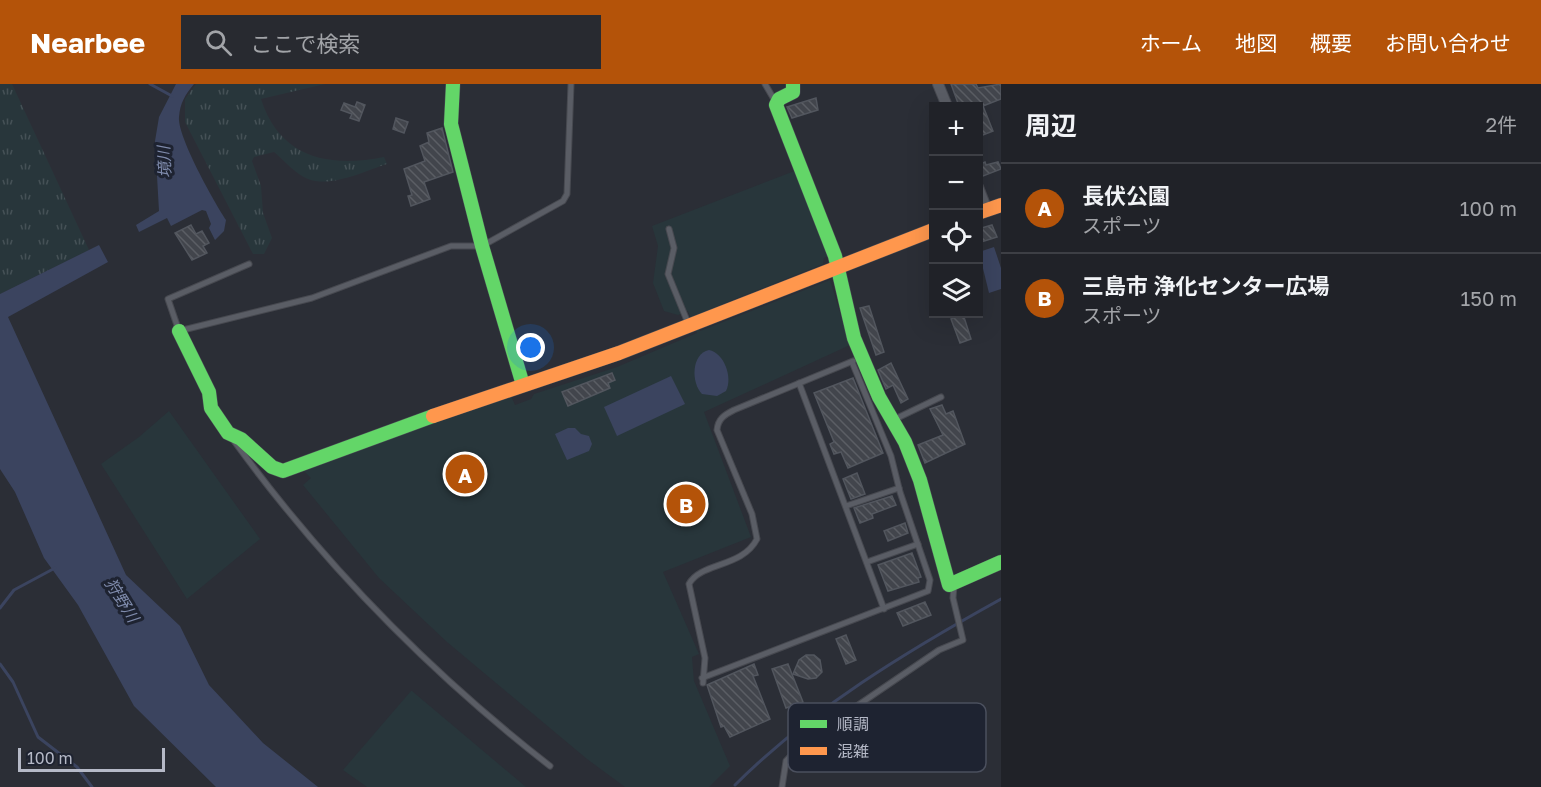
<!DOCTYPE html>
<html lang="ja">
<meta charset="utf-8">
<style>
:root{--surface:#202228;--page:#282a30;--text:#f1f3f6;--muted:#a2a4a8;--line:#3d3f45;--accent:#b45309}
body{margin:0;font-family:"Golos Text","Noto Sans JP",sans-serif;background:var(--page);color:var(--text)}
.controls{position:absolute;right:18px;top:18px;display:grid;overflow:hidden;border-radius:0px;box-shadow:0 6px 24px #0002}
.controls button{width:54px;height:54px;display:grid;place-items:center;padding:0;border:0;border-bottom:2px solid var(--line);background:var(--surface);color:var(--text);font:30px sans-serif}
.scale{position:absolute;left:18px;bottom:15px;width:147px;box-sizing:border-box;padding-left:6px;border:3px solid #b5b9c7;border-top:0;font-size:16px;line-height:21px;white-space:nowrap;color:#b5b9c7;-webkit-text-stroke:4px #1e2331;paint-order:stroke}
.you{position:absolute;left:531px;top:264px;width:21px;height:21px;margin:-15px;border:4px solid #fff;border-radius:50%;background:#1a73e8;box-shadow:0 0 0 9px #1a73e833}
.badge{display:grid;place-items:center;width:39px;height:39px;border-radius:50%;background:var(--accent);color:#fff;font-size:20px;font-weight:700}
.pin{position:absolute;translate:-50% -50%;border:3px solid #fff;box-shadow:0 2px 6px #0006}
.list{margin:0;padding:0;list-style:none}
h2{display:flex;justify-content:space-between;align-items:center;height:78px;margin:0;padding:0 24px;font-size:26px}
h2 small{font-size:20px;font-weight:400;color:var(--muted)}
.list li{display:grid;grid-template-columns:39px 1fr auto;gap:18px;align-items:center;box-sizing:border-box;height:90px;padding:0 24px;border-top:2px solid var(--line)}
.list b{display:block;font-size:22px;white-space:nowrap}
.list p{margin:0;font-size:20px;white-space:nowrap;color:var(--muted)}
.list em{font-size:20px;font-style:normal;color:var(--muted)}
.icon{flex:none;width:33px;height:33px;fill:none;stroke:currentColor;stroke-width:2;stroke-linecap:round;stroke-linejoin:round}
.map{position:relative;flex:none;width:1001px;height:703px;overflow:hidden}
header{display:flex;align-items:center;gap:36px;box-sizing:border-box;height:84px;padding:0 30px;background:var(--accent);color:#fff}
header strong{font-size:28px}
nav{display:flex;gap:33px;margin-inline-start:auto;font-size:21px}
.search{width:420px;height:54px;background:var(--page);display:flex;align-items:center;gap:15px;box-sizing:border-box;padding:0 21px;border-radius:0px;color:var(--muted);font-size:22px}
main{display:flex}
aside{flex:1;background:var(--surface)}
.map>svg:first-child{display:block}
</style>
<header>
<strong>Nearbee</strong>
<div class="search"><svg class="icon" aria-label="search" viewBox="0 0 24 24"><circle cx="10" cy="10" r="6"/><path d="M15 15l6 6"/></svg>ここで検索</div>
<nav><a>ホーム</a><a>地図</a><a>概要</a><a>お問い合わせ</a></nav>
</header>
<main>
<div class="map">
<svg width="1001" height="703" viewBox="0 0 1001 703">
<defs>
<pattern id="grass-tufts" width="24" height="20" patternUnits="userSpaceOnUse" patternTransform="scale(1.5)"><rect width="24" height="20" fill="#28363b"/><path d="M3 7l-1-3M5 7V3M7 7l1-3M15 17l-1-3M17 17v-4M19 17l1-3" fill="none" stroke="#455156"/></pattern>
<pattern id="building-back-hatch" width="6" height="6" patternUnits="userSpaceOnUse" patternTransform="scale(1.5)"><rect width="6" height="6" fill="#42454c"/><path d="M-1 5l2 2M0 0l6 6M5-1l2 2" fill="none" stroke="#5b5e64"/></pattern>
</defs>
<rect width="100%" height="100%" fill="#2b2e36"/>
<g fill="url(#grass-tufts)">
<path d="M0 0H12L89 166 0 210Z"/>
<path d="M196 0H325L261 15C280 74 328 84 384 73L387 80C365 87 331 104 308 95 295 90 284 76 274 68L254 73 252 77 261 102 263 129 272 154 264 170H253L185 38V15Z"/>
</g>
<g fill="#28363b">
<path d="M797 86 830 171 824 174 823 180 693 232 700 247 830 196 850 261 704 328 751 453 663 488 699 570 692 573 694 597 730 682 709 703H625L587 675 447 558 379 494 303 401 311 394 304 387 510 310 515 321 531 315 534 310 617 283 697 249 688 227 678 231 664 227 653 199 658 162 652 142Z"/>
<path d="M169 327 260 455 187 515 101 380 139 353Z"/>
<path d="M411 607H412L526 703H367L343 686Z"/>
</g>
<g fill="#3b445f">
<path d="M176 0H194C185 11 180 19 179 33 177 52 214 118 226 136L224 147 215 156 209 144 211 140 206 127 202 126 171 142 167 134 139 148 136 141 159 127 155 57 159 33Z"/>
<path d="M99 161 108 178 8 233 126 491 180 542 209 601 263 659 318 703H216L134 622 78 521 44 474 15 408 0 385V210Z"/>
<path d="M994 163 1001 184V205L989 209 979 168Z"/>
<path d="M709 266C724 269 733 293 726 307L717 312 702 310C691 299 691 270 709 266Z"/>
<path d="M671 292 685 320 617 352 604 323Z"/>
<path d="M568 344H575L581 350 589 352 592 360 589 367 567 376 555 350Z"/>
</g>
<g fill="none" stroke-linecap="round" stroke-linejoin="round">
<g stroke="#3b445f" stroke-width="3">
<path d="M150 0 172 12"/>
<path d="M0 524 14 506 55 484"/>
<path d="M0 580 13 598 38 653 77 683 92 703"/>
<path d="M735 701C811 625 907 567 1001 515"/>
</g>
</g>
<g fill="url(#building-back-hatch)" stroke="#52565e" stroke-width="1.5">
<path d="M951 0H976L978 4 1001 0V15L983 22 993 47 978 53V22H959Z"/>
<path d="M816 14 818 26 792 34 787 23Z"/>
<path d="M357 18 365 21 359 37 350 34 352 30 341 26 344 19 355 23Z"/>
<path d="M396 34 408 38 404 49 393 45Z"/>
<path d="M442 44 453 88 424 98 430 115 411 122 408 112 412 111 404 85 425 77 420 62 429 58 427 49Z"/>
<path d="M985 78 986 81 998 78 1001 85 978 94V81Z"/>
<path d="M191 141 196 150 202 147 209 159 203 162 207 169 192 176 175 149Z"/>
<path d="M992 141 997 153 978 159V145Z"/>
<path d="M869 222 884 268 876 271 860 224Z"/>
<path d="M963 230 971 255 960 259 951 235Z"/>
<path d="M891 279 908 315 901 319 893 301 886 305 878 286Z"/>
<path d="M612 289 615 296 608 299 610 304 568 322 562 308Z"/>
<path d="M853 294 883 369 848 384 841 368 834 370 830 360 834 358 814 309Z"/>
<path d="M942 321 946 330 953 327 965 360 925 379 918 361 943 351 930 325Z"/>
<path d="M857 389 865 410 851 415 843 395Z"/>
<path d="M892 412 896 421 872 430 873 434 860 439 854 424Z"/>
<path d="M905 439 908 449 888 457 884 447Z"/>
<path d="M912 469 921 493 918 494 919 498 888 507 878 481Z"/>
<path d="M925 518 931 531 903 542 897 529Z"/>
<path d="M846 551 856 576 846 580 836 555Z"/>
<path d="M806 571H814L820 576 822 588 816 594 808 595 793 590 799 576Z"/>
<path d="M754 580 758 591 753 592 770 635 730 653 724 642 721 643 707 601Z"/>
<path d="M788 580 803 618 786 624 772 585Z"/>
</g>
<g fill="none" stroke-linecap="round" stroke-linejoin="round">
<defs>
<g id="lane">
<path d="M765 0 775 17"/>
<path d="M669 145 674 164 668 190 688 239"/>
<path d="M249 180 168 215 179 247 312 214 451 162H482L563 117 567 110 571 0"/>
<path d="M799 299 884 525"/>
<path d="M893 336 941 313"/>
<path d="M234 357C325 482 428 587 550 682"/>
<path d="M846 422 899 404"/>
<path d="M867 478 918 460"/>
<path d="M702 594 928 507 930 496 900 408 891 372 852 278"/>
<path d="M703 599 705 574 689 500C701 478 742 484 757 455L752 430 717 346C718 335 724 331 734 326L853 277"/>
<path d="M782 703 786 677 804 658 939 566 963 556 953 514 954 501"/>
</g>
<g id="street">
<path d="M938 0 947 22"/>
<path d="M978 103 987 126"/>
</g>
<g id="fast">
<path d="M453 0 451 40 482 162 523 301"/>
<path d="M793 0V8L779 15 776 21 835 172 854 254 879 313 905 358 920 396 949 501 1001 478"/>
<path d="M179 247 209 308 211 324 228 349 241 355 272 383 283 387 433 332"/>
</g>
<g id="slow">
<path d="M978 129 1001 121"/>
<path d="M433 332 619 269 933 146"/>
</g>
</defs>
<use href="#lane" stroke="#474950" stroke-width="7"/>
<use href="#street" stroke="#474950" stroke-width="12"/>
<use href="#fast" stroke="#484b53" stroke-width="15"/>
<use href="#slow" stroke="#484b53" stroke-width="15"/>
<use href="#lane" stroke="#5a5d65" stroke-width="5"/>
<use href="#street" stroke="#5a5d65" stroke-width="10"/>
<use href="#fast" stroke="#63d668" stroke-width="14"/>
<use href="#slow" stroke="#ff974d" stroke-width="14"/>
</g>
<g text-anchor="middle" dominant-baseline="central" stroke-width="6" stroke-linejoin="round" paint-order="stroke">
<g font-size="16" font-style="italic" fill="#7f8bac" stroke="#1e2331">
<text transform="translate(164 78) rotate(-93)">境川</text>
<text transform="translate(122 516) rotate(58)">狩野川</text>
</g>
</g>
<rect x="788" y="619" width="198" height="69" rx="9" fill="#1e2331" stroke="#4b505e" stroke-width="1.5"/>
<rect x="800" y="636" width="27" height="8" fill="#63d668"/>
<rect x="800" y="663" width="27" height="8" fill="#ff974d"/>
<g font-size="16" fill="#b5b9c7">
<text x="837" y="646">順調</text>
<text x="837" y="673">混雑</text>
</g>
</svg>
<div class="controls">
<button>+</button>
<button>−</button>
<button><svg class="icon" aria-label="locate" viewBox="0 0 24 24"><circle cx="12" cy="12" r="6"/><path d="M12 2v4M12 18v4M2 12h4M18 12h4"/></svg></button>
<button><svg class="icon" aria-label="layers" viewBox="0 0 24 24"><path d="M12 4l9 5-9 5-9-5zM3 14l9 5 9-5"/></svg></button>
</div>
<div class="scale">100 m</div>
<div class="you"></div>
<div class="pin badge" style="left:465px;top:390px">A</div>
<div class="pin badge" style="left:686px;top:420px">B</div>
</div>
<aside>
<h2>周辺<small>2件</small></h2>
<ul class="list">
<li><span class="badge">A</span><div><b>長伏公園</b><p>スポーツ</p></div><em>100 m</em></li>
<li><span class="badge">B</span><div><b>三島市 浄化センター広場</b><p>スポーツ</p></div><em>150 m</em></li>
</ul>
</aside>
</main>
